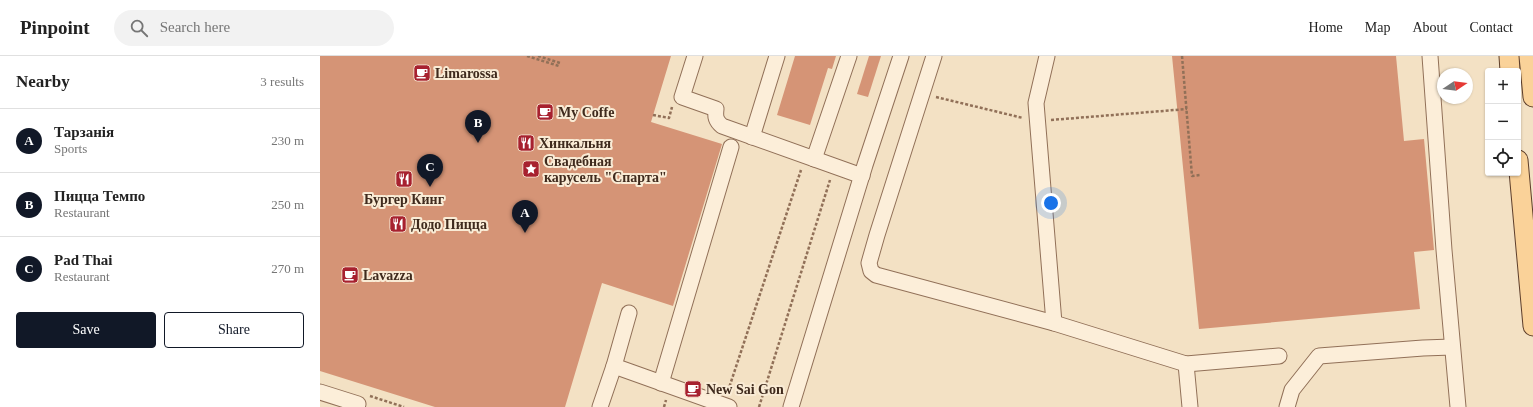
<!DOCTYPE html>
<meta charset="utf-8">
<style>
:root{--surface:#fff;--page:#f2f2f2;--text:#222;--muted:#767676;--line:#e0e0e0;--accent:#111827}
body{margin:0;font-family:"Times New Roman",serif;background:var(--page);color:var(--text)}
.controls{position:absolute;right:12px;top:12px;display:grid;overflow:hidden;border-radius:4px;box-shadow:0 1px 3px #0004}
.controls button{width:36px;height:36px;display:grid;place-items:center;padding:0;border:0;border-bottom:1px solid var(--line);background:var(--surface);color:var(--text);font:20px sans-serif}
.compass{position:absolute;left:1117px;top:12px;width:36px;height:36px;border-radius:50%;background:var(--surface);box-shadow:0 1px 3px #0004;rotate:77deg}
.you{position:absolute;left:731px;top:147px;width:14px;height:14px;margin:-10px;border:3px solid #fff;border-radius:50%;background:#1a73e8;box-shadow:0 0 0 6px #1a73e833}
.badge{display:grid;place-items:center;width:26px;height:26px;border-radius:50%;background:var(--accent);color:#fff;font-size:13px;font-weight:700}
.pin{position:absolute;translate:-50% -33px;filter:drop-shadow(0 1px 2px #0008)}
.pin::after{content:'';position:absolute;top:21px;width:14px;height:12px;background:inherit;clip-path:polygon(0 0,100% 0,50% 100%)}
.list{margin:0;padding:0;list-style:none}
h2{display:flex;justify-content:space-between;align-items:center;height:52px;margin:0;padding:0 16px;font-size:17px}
h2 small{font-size:13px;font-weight:400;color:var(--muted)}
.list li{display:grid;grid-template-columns:26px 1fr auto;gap:12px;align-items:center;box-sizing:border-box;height:64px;padding:0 16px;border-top:1px solid var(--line)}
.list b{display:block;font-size:15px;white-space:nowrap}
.list p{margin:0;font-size:13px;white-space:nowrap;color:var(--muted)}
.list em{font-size:13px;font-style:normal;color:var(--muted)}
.actions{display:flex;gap:8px;padding:12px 16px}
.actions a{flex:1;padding:9px 0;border:1px solid var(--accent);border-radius:4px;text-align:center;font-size:14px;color:var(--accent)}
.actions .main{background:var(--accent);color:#fff}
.icon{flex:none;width:22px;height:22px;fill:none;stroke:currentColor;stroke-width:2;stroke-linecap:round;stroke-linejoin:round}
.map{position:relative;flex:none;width:1213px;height:351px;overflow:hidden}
header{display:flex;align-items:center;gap:24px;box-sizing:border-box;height:56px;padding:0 20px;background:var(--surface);border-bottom:1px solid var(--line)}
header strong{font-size:19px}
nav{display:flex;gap:22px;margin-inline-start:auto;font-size:14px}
.search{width:280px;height:36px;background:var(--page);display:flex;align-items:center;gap:10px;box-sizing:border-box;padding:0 14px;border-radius:22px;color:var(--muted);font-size:15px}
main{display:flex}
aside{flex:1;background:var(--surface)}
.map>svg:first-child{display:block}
</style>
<header>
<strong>Pinpoint</strong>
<div class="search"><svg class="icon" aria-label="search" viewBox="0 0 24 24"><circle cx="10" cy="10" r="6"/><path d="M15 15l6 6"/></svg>Search here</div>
<nav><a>Home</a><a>Map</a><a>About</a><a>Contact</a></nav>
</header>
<main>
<aside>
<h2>Nearby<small>3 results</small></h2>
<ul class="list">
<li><span class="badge">A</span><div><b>Тарзанія</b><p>Sports</p></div><em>230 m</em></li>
<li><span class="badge">B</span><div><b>Пицца Темпо</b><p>Restaurant</p></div><em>250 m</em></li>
<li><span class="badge">C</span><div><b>Pad Thai</b><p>Restaurant</p></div><em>270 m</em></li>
</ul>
<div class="actions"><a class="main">Save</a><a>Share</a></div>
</aside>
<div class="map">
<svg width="1213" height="351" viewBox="0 0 1213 351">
<rect width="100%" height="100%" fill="#f3e1c4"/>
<g fill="#d59476">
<path d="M0 0H351L331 66 402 88 353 250 282 227 245 351H115L0 315Z"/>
<path d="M475 0H516L512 13 508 12 490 69 457 59Z"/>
<path d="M549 0H561L548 41 537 38Z"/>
<path d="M852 0H1076L1084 85 1104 83 1114 194 1094 196 1100 253 879 273Z"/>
</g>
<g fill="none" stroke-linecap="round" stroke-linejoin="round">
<defs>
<g id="minor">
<path d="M375 0 362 41 396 53C395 61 396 65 402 70L542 120"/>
<path d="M614 0 557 179 549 207 551 215 556 219 734 267 866 308 959 300"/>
<path d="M727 0 716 47 734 267"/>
<path d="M1110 0 1124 194 1138 351"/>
<path d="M432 81 457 0"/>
<path d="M494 103 529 0"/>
<path d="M866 308 870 351"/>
<path d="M294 310 409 351"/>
<path d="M341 327 411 91"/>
<path d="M0 336 38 348 37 351"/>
<path d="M280 351 294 310 309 257"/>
<path d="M471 351 545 109 581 0"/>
<path d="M967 351 972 334 999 300 1103 292 1132 291"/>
</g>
<g id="major">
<path d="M1189 0 1190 15"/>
<path d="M1209 0 1213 41"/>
<path d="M1198 104 1213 270"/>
</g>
</defs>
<use href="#minor" stroke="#917058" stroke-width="17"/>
<use href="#major" stroke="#5e3f2c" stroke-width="21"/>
<g stroke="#917058" stroke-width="2.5" stroke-dasharray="3 2" stroke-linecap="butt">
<path d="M207 0 239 10"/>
<path d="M218 0 240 7"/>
<path d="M862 0 872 120 880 119"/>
<path d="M616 41 703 62"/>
<path d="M333 59 349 62 352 51"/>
<path d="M731 64 867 53"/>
<path d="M408 335 481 114"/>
<path d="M50 340 84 351"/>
<path d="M344 351 346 344"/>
<path d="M439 351 510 124"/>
</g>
<use href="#minor" stroke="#fceed9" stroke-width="15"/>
<use href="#major" stroke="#fad299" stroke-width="19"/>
</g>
<defs>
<symbol id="cafe-square" viewBox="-11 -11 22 22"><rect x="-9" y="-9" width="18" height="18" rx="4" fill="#a7212f" stroke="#f9ebd5"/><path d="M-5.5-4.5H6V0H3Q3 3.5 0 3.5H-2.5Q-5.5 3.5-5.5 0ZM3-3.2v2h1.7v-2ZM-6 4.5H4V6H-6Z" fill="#fff"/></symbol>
<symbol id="restaurant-square" viewBox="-11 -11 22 22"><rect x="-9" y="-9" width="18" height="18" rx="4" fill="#a7212f" stroke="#f9ebd5"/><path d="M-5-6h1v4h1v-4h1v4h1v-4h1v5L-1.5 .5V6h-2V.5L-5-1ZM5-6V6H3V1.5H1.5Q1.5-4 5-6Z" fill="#fff"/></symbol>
<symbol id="sight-square" viewBox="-11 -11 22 22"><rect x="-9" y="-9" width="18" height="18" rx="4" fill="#a7212f" stroke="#f9ebd5"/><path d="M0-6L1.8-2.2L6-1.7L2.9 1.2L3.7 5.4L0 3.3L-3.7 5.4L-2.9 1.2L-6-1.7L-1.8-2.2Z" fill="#fff"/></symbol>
</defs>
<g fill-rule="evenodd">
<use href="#cafe-square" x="92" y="7" width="20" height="20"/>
<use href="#cafe-square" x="215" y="46" width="20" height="20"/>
<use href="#restaurant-square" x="196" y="77" width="20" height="20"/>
<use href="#sight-square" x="201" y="103" width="20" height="20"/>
<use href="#restaurant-square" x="74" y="113" width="20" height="20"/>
<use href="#restaurant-square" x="68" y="158" width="20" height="20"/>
<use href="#cafe-square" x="20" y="209" width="20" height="20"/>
<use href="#cafe-square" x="363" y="323" width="20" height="20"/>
</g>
<g text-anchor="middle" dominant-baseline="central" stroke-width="4" stroke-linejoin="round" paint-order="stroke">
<g font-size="14" font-weight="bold" fill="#3f2a1d" stroke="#f9ebd5" text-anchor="start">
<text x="115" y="17">Limarossa</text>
<text x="238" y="56">My Coffe</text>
<text x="219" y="87">Хинкальня</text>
<text x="224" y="105">Свадебная<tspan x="224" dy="16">карусель "Спарта"</tspan></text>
<text x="84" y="143" text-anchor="middle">Бургер Кинг</text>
<text x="91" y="168">Додо Пицца</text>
<text x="43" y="219">Lavazza</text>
<text x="386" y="333">New Sai Gon</text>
</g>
</g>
</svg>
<div class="controls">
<button>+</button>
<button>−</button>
<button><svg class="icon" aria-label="locate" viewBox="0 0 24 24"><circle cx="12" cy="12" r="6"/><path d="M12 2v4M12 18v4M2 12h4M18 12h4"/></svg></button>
</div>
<svg class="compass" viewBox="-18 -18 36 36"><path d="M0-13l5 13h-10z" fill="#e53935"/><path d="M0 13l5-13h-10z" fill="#767676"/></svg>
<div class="you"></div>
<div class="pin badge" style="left:205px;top:177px">A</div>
<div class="pin badge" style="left:158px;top:87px">B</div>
<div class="pin badge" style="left:110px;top:131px">C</div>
</div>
</main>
